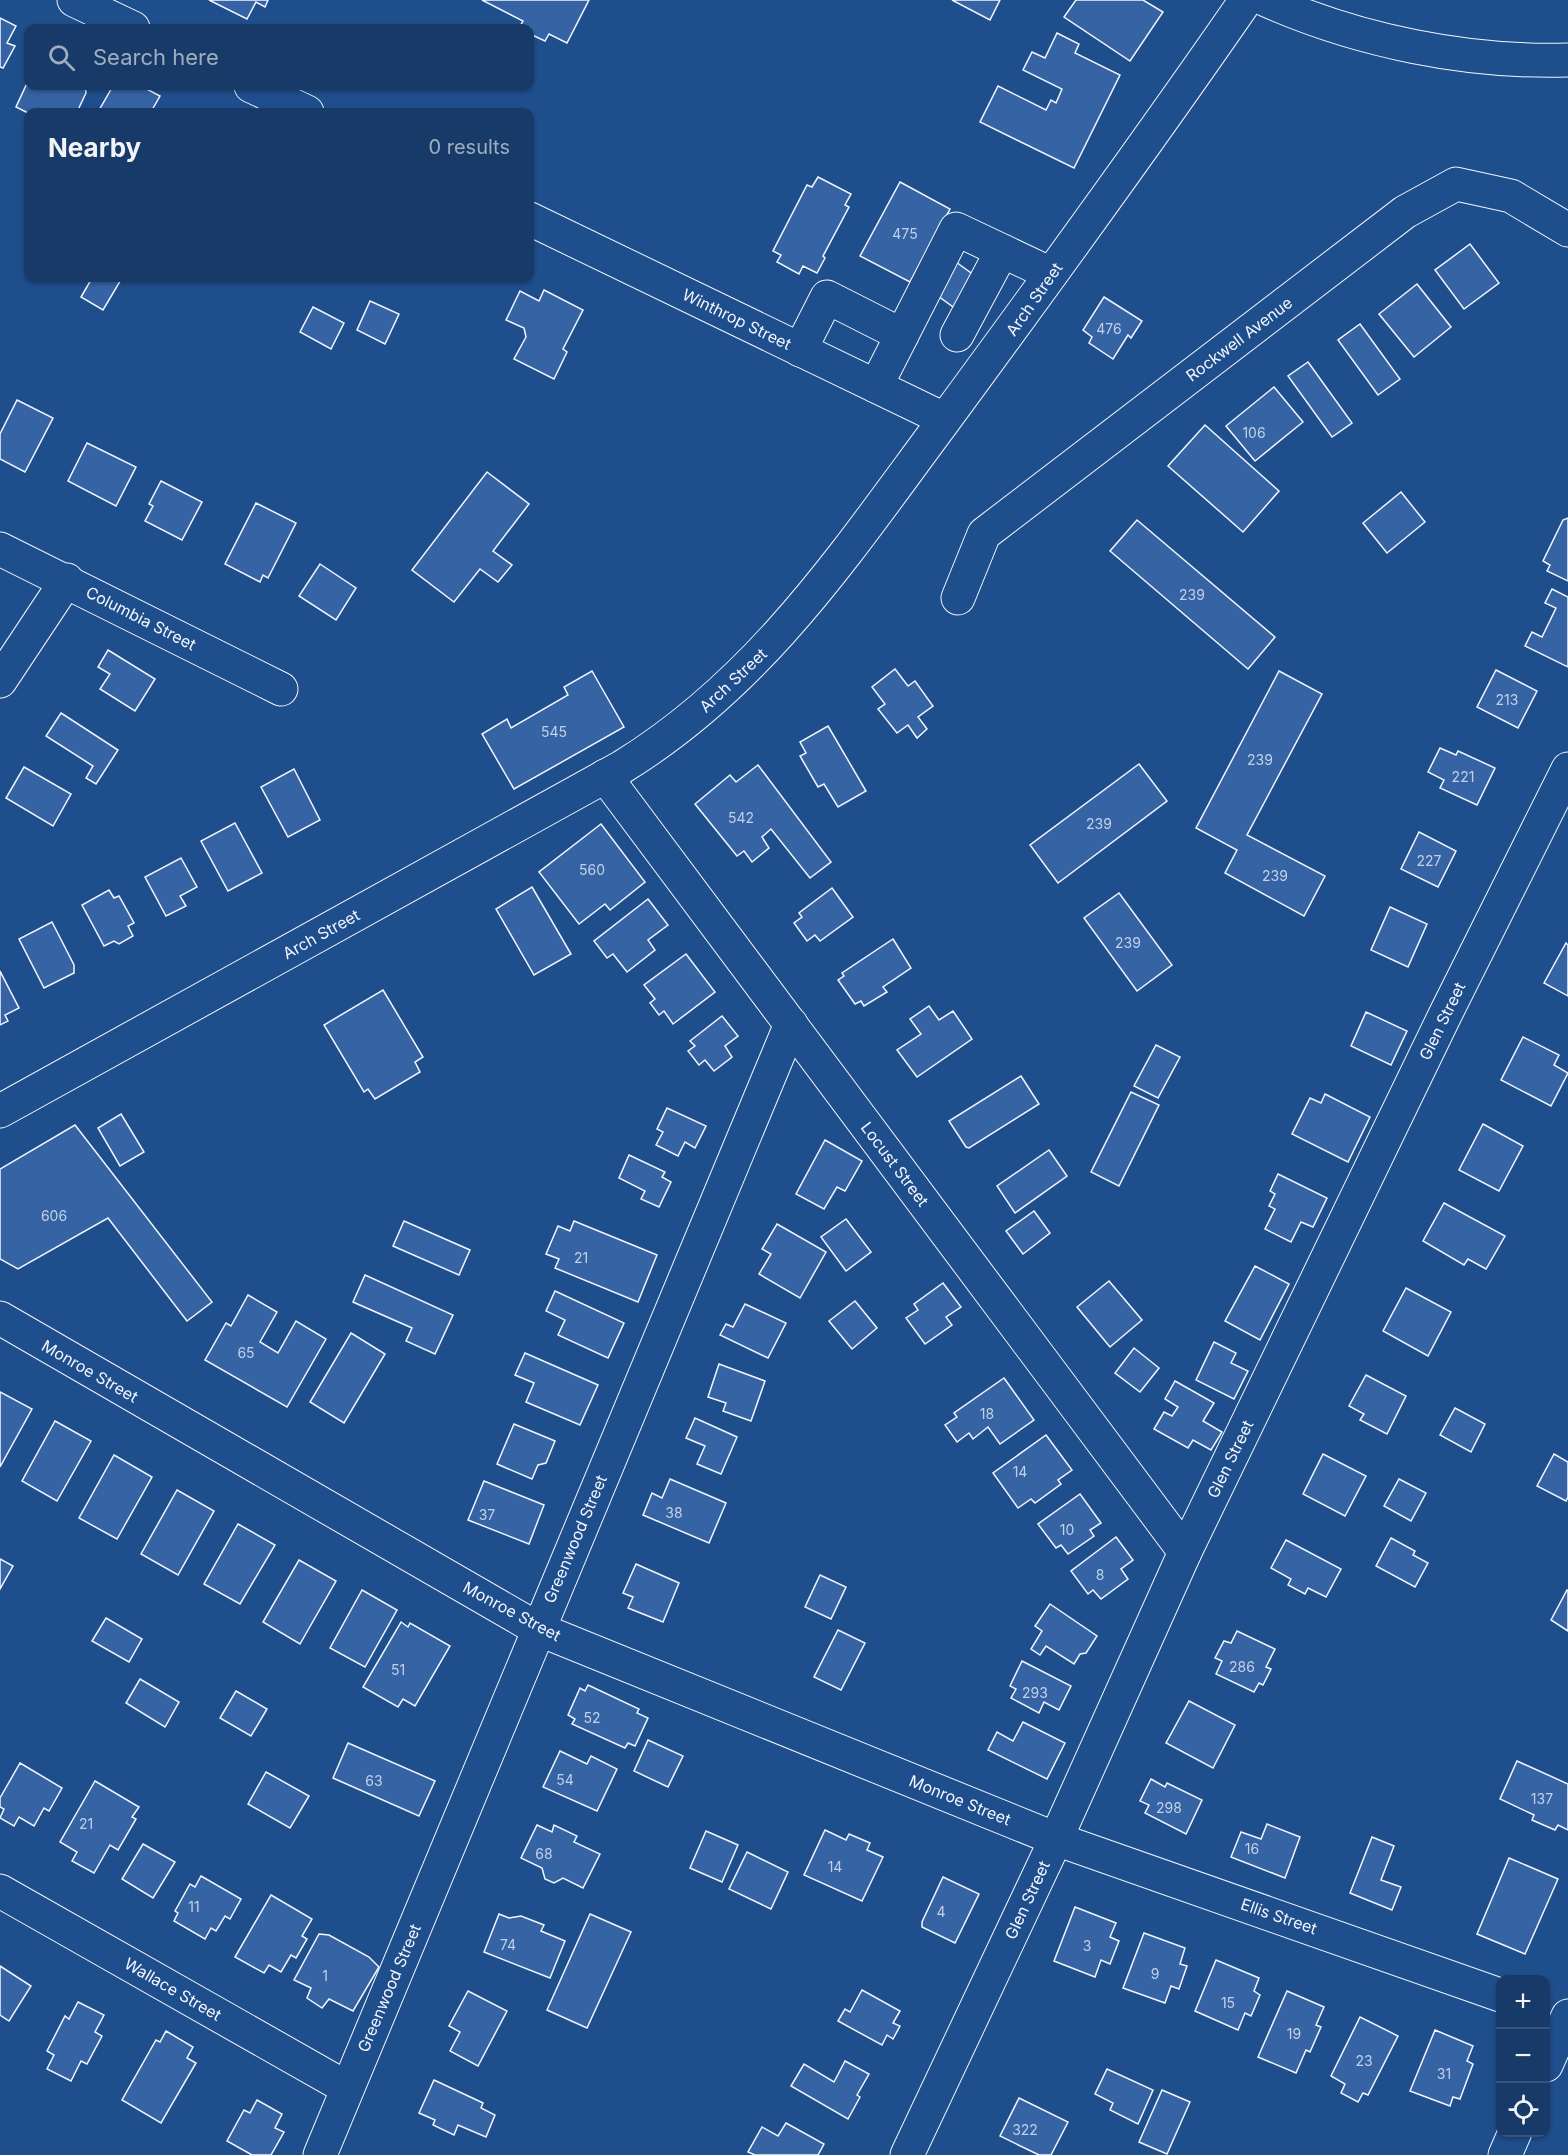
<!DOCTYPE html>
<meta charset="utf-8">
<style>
:root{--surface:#173a69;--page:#244571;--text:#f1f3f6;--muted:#9eadc0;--line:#36547d}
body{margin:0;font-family:Inter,sans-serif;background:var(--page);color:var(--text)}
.controls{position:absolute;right:18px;bottom:18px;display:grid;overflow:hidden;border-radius:12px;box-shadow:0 2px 4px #0004}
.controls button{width:54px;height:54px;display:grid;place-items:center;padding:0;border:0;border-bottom:2px solid var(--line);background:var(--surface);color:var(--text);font:30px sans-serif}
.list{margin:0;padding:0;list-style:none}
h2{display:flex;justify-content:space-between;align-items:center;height:78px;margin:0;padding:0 24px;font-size:26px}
h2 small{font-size:20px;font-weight:400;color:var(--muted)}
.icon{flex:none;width:33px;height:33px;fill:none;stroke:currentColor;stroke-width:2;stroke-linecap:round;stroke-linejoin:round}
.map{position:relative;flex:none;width:1568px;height:2155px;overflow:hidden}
.search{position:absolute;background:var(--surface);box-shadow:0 2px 4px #0004;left:24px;top:24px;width:510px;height:66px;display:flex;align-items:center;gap:15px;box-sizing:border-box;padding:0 21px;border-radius:12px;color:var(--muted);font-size:22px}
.panel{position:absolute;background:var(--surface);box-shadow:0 2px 4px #0004;left:24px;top:108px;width:510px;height:174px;border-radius:12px}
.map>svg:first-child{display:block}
</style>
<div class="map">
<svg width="1568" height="2155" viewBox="0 0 1568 2155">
<rect width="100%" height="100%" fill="#1f4e8c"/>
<g fill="#3563a3" stroke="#f2f6ff" stroke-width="1.5">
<path d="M209 0H268L265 7 256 2 247 19Z"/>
<path d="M482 0H589L567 43 549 34 545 41 530 34V28H519L523 21Z"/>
<path d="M952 0H1000L990 20Z"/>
<path d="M1076 0H1143L1163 12 1130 61 1064 17Z"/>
<path d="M0 18 16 26 7 43 15 46 3 68 0 67Z"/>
<path d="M1057 33 1079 44 1075 53 1120 75 1074 168 980 122 998 86 1046 110 1051 100 1056 103 1062 89 1023 70 1032 52 1045 58Z"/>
<path d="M28 81V86H85L86 93 77 112 28 113 16 107Z"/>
<path d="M113 86H141L160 96 152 110 157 112H98Z"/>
<path d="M818 177 851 194 845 205 849 207 823 256 825 258 817 273 803 266 799 274 777 262 781 255 773 251 807 185 812 187Z"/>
<path d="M900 182 950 209 910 282 860 256Z"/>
<path d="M1470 244 1499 283 1464 309 1435 270Z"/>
<path d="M956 262 982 281 960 312 934 293Z"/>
<path d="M92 278H122L103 310 81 297Z"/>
<path d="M1417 284 1451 327 1414 357 1379 314Z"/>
<path d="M544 290 583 310 563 349 567 352 554 379 514 359 526 337 524 328 506 320 520 291 539 301Z"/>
<path d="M1104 297 1142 321 1131 338 1128 335 1113 359 1089 343 1092 337 1083 330Z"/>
<path d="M370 301 399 314 385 344 357 330Z"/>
<path d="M313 307 344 323 331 349 300 332Z"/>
<path d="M1360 324 1400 379 1378 395 1338 340Z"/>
<path d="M1308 362 1352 423 1332 437 1288 376Z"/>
<path d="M1274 387 1303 422 1255 461 1226 426Z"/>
<path d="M17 400 53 418 25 472 0 459V434Z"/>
<path d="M1205 425 1279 491 1243 532 1168 466Z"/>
<path d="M87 443 136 467 116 506 68 481Z"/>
<path d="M487 472 529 504 493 551 512 565 498 582 480 569 454 602 412 570Z"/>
<path d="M161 481 202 502 182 540 145 521 153 506 149 504Z"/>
<path d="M1401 492 1425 522 1387 553 1363 523Z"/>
<path d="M256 503 296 523 268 578 263 575 260 582 225 564Z"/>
<path d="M1568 518V581L1547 571 1550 565 1543 561 1563 520Z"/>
<path d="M1137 520 1275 637 1248 669 1110 551Z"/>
<path d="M320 564 356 588 336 620 299 596Z"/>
<path d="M1552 589 1568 597V667L1525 646 1532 632 1542 637 1556 608 1545 603Z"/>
<path d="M108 650 155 679 135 711 100 689 110 674 98 667Z"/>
<path d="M895 669 908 686 915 681 933 706 918 717 927 729 917 738 908 725 897 733 878 709 885 704 872 687Z"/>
<path d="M1496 670 1537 691 1518 728 1477 707Z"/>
<path d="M592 671 624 727 514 789 482 734 507 719 511 728 568 695 564 687Z"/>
<path d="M1279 671 1322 694 1247 835 1325 876 1304 916 1225 873 1237 850 1196 828Z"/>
<path d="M61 713 118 750 96 784 86 778 93 766 46 736Z"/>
<path d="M828 726 866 791 838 807 824 784 818 787 800 756 806 753 800 742Z"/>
<path d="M1440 748 1456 755 1458 751 1495 768 1477 805 1440 788 1444 780 1428 772Z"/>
<path d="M1139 764 1167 801 1058 883 1030 845Z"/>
<path d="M758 765 831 862 810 878 771 829 762 837 769 848 752 862 744 851 737 856 695 804 730 775 736 782Z"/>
<path d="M24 767 71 794 53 826 6 798Z"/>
<path d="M294 769 320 820 288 837 261 787Z"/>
<path d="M235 823 262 873 228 891 201 841Z"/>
<path d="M601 824 645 882 610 910 605 904 579 924 539 872Z"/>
<path d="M1419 832 1456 851 1438 887 1401 869Z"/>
<path d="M181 858 197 887 180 896 186 906 166 916 145 877Z"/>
<path d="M532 887 571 954 534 975 496 909Z"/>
<path d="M832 888 853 917 820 941 815 935 807 941 794 923 802 917 799 913Z"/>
<path d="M109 890 114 898 119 896 134 923 128 926 133 936 119 944 114 941 104 946 82 905Z"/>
<path d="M1119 893 1172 965 1137 991 1084 918Z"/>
<path d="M648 899 668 925 648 940 655 950 627 972 613 954 607 958 594 941Z"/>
<path d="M1390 907 1427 924 1408 967 1371 950Z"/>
<path d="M52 922 74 965V973L44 988 19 939Z"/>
<path d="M893 939 911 968 883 987 887 992 864 1006 861 1001 855 1004 838 980 844 976 842 973Z"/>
<path d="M1566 943 1568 945V996L1544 983Z"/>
<path d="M686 954 715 992 673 1024 664 1011 659 1015 650 1003 655 999 644 985Z"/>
<path d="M0 971 19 1008 5 1015 8 1021 0 1025Z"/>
<path d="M383 990 423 1057 415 1062 420 1072 375 1099 368 1089 364 1092 324 1025Z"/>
<path d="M929 1006 939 1020 953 1011 972 1039 917 1077 897 1050 921 1034 910 1019Z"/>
<path d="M1366 1012 1407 1031 1391 1065 1351 1046Z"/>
<path d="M722 1016 738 1036 725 1046 732 1057 714 1071 705 1060 699 1065 688 1051 695 1046 690 1041Z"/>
<path d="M1523 1037 1559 1055 1554 1065 1568 1073 1551 1106 1501 1080Z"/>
<path d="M1156 1045 1180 1057 1158 1098 1134 1086Z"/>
<path d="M1021 1076 1039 1104 969 1148 966 1147 949 1121Z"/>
<path d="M1131 1092 1159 1105 1119 1186 1091 1172Z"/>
<path d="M1325 1094 1370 1117 1348 1162 1292 1134 1310 1098 1321 1103Z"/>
<path d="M667 1108 706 1126 695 1148 685 1142 678 1156 656 1145 663 1132 657 1129Z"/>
<path d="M121 1114 144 1152 120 1166 98 1128Z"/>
<path d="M1483 1124 1523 1146 1499 1191 1459 1170Z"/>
<path d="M75 1125 212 1302 187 1321 108 1218 18 1269 0 1259V1169Z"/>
<path d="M825 1140 862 1161 845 1191 837 1187 824 1209 796 1194Z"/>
<path d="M1049 1150 1067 1176 1015 1213 997 1186Z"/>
<path d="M629 1155 665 1172 662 1177 671 1182 659 1207 641 1199 645 1191 619 1178Z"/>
<path d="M1278 1174 1327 1198 1313 1227 1301 1222 1291 1242 1265 1229 1275 1209 1269 1206 1275 1194 1270 1191Z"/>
<path d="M1444 1203 1505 1236 1486 1269 1468 1259 1464 1265 1423 1241Z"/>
<path d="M1034 1211 1050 1233 1023 1254 1006 1231Z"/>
<path d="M846 1219 871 1252 846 1271 821 1237Z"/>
<path d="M404 1221 470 1250 459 1275 393 1246Z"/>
<path d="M574 1221 657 1255 638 1302 555 1268 559 1259 546 1254 558 1226 570 1231Z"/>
<path d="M777 1224 826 1252 800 1298 759 1274 771 1254 762 1249Z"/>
<path d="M1255 1266 1289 1284 1260 1340 1225 1321Z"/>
<path d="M365 1275 453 1315 435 1354 406 1341 412 1328 353 1302Z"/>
<path d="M1109 1281 1142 1320 1110 1347 1077 1307Z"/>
<path d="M943 1283 961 1307 946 1317 952 1325 925 1344 906 1318 918 1310 914 1304Z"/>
<path d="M1406 1288 1451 1312 1428 1356 1383 1331Z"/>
<path d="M555 1291 624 1323 608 1358 558 1335 565 1320 546 1311Z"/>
<path d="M248 1295 277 1312 260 1342 278 1353 296 1321 326 1339 287 1407 205 1360 226 1323 231 1326Z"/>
<path d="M855 1301 877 1328 852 1349 829 1321Z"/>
<path d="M745 1304 786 1323 768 1358 720 1335 726 1324 733 1327Z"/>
<path d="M351 1333 385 1354 344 1423 310 1402Z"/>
<path d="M1214 1342 1236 1353 1231 1363 1248 1371 1234 1399 1196 1380Z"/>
<path d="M1134 1348 1159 1368 1140 1392 1115 1373Z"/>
<path d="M525 1353 598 1385 580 1425 526 1402 534 1383 515 1375Z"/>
<path d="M719 1364 765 1381 751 1421 723 1411 726 1403 708 1397Z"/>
<path d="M1366 1375 1406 1396 1387 1434 1360 1420 1364 1414 1349 1406Z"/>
<path d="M1004 1378 1034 1420 1000 1444 988 1427 973 1439 969 1433 957 1442 945 1425 957 1417 954 1413Z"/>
<path d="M1175 1381 1214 1403 1203 1421 1222 1432 1211 1450 1193 1440 1188 1448 1154 1429 1164 1412 1172 1416 1178 1407 1165 1399Z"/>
<path d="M0 1392 32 1409 0 1467Z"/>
<path d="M1455 1408 1485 1424 1471 1452 1440 1435Z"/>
<path d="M695 1418 737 1437 721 1474 697 1464 705 1446 686 1438Z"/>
<path d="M55 1421 91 1441 57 1501 22 1481Z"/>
<path d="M514 1424 555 1441 546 1463 538 1465 532 1479 497 1464Z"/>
<path d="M1046 1435 1072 1470 1058 1480 1061 1484 1035 1503 1031 1499 1018 1508 993 1473Z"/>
<path d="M1323 1454 1366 1476 1345 1516 1303 1494Z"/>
<path d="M1554 1454 1568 1462V1497L1566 1501 1537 1486Z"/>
<path d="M114 1455 152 1477 117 1539 79 1518Z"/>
<path d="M670 1479 726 1503 709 1543 643 1515 652 1493 662 1498Z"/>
<path d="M1399 1479 1426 1493 1411 1521 1384 1506Z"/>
<path d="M484 1481 544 1505 529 1544 468 1520Z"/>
<path d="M177 1490 214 1511 178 1575 141 1554Z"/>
<path d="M1080 1494 1101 1523 1090 1530 1094 1536 1068 1554 1061 1545 1056 1548 1038 1524Z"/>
<path d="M238 1524 275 1545 240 1604 204 1584Z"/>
<path d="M1116 1537 1133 1560 1121 1569 1128 1579 1101 1599 1093 1590 1088 1594 1071 1571Z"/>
<path d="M1391 1538 1415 1551 1413 1555 1428 1563 1415 1587 1376 1566Z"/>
<path d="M1286 1540 1341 1569 1326 1597 1308 1588 1305 1594 1288 1585 1291 1579 1271 1568Z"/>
<path d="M0 1559 13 1566 0 1589Z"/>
<path d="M299 1560 336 1581 300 1644 263 1622Z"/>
<path d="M636 1564 679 1583 663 1622 628 1608 633 1597 623 1593Z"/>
<path d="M820 1575 846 1587 831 1619 805 1607Z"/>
<path d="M362 1590 397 1610 365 1667 330 1648Z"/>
<path d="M1567 1590 1568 1591V1631L1551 1620Z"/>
<path d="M1050 1604 1097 1636 1086 1653 1080 1654 1074 1664 1046 1646 1040 1655 1031 1649 1042 1631 1035 1626Z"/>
<path d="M106 1618 142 1639 129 1662 92 1641Z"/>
<path d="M401 1622 408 1627 410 1623 450 1646 415 1706 403 1699 398 1707 363 1687Z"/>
<path d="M838 1630 865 1643 841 1690 814 1677Z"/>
<path d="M1237 1631 1275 1649 1266 1667 1271 1669 1263 1685 1259 1683 1254 1692 1216 1674 1222 1661 1215 1658 1224 1641 1231 1643Z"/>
<path d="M1022 1661 1071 1686 1059 1710 1044 1702 1039 1713 1011 1698 1016 1689 1010 1686Z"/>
<path d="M140 1679 179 1702 165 1727 126 1703Z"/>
<path d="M588 1685 639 1709 637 1713 648 1718 635 1746 628 1743 625 1748 572 1724 575 1719 568 1715 580 1688 585 1691Z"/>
<path d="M236 1691 267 1709 251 1736 220 1718Z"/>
<path d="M1189 1701 1235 1725 1213 1768 1166 1743Z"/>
<path d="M1023 1722 1065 1743 1047 1779 988 1750 997 1732 1013 1741Z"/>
<path d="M648 1740 683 1756 668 1787 634 1771Z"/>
<path d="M348 1743 435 1781 419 1816 333 1778Z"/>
<path d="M560 1751 587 1764 591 1756 617 1769 597 1811 543 1787Z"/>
<path d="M1517 1761 1568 1784V1830L1558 1825 1555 1830 1532 1820 1534 1815 1500 1799Z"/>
<path d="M20 1763 62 1788 49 1811 44 1808 34 1826 19 1817 14 1826 0 1818 4 1809 0 1807V1798Z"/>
<path d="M266 1772 309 1796 290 1828 248 1804Z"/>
<path d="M1151 1779 1165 1787 1167 1783 1202 1800 1186 1834 1145 1813 1149 1805 1140 1801Z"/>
<path d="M95 1781 139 1807 132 1817 136 1819 118 1850 110 1845 94 1873 72 1861 77 1852 60 1842Z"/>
<path d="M1267 1824 1300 1837 1285 1878 1231 1857 1241 1832 1261 1839Z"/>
<path d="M537 1825 552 1832 554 1825 577 1836 574 1842 600 1854 583 1888 563 1878 554 1883 545 1879 542 1868 521 1858Z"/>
<path d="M825 1830 846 1840 849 1834 870 1843 867 1850 883 1857 862 1901 804 1875Z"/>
<path d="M706 1831 738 1845 722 1882 690 1868Z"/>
<path d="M1372 1837 1394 1846 1381 1880 1401 1887 1392 1910 1350 1893Z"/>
<path d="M143 1844 175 1862 153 1898 122 1879Z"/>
<path d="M747 1852 788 1872 771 1909 729 1889Z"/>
<path d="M1509 1858 1558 1879 1525 1954 1477 1934Z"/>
<path d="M201 1876 241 1899 230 1919 225 1916 216 1931 211 1928 205 1939 174 1921 178 1913 175 1911 190 1884 195 1887Z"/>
<path d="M943 1877 979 1894 955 1943 922 1927V1922Z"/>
<path d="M271 1895 312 1919 302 1936 307 1939 296 1958 291 1955 281 1972 269 1965 264 1973 235 1957Z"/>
<path d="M1075 1907 1116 1923 1110 1937 1119 1941 1110 1964 1101 1960 1095 1977 1054 1961Z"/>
<path d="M499 1914 509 1918 521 1916 544 1925 541 1931 565 1941 550 1978 484 1952Z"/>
<path d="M590 1914 631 1932 587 2028 547 2010Z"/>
<path d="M1144 1933 1185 1948 1180 1964 1187 1966 1179 1989 1171 1986 1165 2003 1123 1988Z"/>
<path d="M319 1934 329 1935 369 1957 379 1967 353 2011 329 1999 322 2008 307 1998 311 1988 294 1980Z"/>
<path d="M1216 1960 1259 1978 1254 1991 1260 1995 1251 2016 1245 2013 1238 2030 1195 2011Z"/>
<path d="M0 1966 31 1986 9 2021 0 2015Z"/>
<path d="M862 1990 900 2011 893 2023 900 2026 893 2039 887 2035 882 2045 838 2021 845 2009 850 2012Z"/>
<path d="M468 1991 507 2011 478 2066 450 2051 460 2032 449 2026Z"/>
<path d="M1287 1991 1324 2007 1316 2025 1321 2027 1310 2052 1306 2050 1296 2073 1258 2057Z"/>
<path d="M78 2002 104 2015 95 2032 102 2036 87 2064 81 2061 71 2081 47 2069 54 2055 47 2051 65 2016 69 2019Z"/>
<path d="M1360 2017 1398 2036 1368 2095 1363 2093 1358 2102 1341 2093 1345 2084 1331 2076Z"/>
<path d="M1435 2030 1473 2046 1467 2061 1473 2064 1460 2099 1453 2097 1450 2106 1410 2091Z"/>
<path d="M166 2031 193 2047 187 2058 196 2063 161 2123 122 2100 156 2040 160 2042Z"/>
<path d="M845 2061 869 2074 857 2095 860 2097 848 2119 791 2086 804 2064 834 2082Z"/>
<path d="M1107 2069 1153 2090 1138 2124 1110 2110 1113 2103 1095 2094Z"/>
<path d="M434 2080 483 2103 481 2108 495 2115 486 2137 458 2125 454 2135 433 2125 435 2120 419 2113Z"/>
<path d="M1162 2090 1190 2102 1167 2154 1139 2142Z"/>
<path d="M1019 2098 1068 2122 1051 2155H1039L1000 2136Z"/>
<path d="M257 2100 282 2114 275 2128 284 2132 271 2155H252L227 2141 244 2110 250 2113Z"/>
<path d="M786 2123 824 2144 818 2155H755L748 2152 762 2127 778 2136Z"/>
</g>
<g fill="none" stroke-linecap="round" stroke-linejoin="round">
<defs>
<g id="minor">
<path d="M74 0 133 28"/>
<path d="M1266 0C1359 41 1466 63 1568 60"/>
<path d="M251 86 307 112"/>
<path d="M530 219 944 419"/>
<path d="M957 335 1002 251"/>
<path d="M800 350 827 297 902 335"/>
<path d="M876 386 956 229 1051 274"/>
<path d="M0 549 281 689"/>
<path d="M958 598 984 534 1405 212 1456 184 1511 196 1568 230"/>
<path d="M0 681 67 580"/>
<path d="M605 776 1185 1552"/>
<path d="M0 1318 538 1629 1056 1839 1500 1995"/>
<path d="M0 1891 347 2088"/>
<path d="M1546 2065 1568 2016"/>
<path d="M320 2155 791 1024"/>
<path d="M907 2155 1056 1839 1185 1552 1444 1017 1568 769"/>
<path d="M1505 2155 1515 2132"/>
</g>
<path id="major" d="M0 1111 622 767C762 681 847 551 943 422 1046 282 1148 142 1246 0"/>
</defs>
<use href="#minor" stroke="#f2f6ff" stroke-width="35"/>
<use href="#major" stroke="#f2f6ff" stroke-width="35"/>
<use href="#minor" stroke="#1f4e8c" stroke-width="33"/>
<use href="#major" stroke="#1f4e8c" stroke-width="33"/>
</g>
<g text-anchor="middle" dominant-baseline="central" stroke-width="4.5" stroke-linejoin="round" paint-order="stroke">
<g font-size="14" fill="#c3d1e8">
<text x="905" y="233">475</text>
<text x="1109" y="328">476</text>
<text x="1254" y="432">106</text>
<text x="1192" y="594">239</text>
<text x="1507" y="699">213</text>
<text x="554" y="731">545</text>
<text x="1260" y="759">239</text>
<text x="1463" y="776">221</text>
<text x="741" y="817">542</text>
<text x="1099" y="823">239</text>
<text x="1429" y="860">227</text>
<text x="592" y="869">560</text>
<text x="1275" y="875">239</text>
<text x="1128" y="942">239</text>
<text x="54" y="1215">606</text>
<text x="581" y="1257">21</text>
<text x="246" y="1352">65</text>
<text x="987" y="1413">18</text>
<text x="1020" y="1471">14</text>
<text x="674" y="1512">38</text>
<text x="487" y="1514">37</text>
<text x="1067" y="1529">10</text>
<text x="1100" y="1574">8</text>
<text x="1242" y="1666">286</text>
<text x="398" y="1669">51</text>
<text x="1035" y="1692">293</text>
<text x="592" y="1717">52</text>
<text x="565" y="1779">54</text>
<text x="374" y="1780">63</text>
<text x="1542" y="1798">137</text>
<text x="1169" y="1807">298</text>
<text x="86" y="1823">21</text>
<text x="1252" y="1848">16</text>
<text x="544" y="1853">68</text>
<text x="835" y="1866">14</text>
<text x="194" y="1906">11</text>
<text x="941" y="1911">4</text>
<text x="508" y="1944">74</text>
<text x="1087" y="1945">3</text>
<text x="1155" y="1973">9</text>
<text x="325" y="1975">1</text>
<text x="1228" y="2002">15</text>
<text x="1294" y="2033">19</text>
<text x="1364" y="2060">23</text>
<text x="1444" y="2073">31</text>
<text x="1025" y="2129">322</text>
</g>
<g font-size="16" fill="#f2f6ff" stroke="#1f4e8c">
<text transform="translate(1034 299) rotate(-55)">Arch Street</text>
<text transform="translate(737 319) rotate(26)">Winthrop Street</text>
<text transform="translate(1239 339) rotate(-37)">Rockwell Avenue</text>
<text transform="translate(141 618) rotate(27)">Columbia Street</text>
<text transform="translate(733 680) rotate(-43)">Arch Street</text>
<text transform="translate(321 934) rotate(-29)">Arch Street</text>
<text transform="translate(1442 1021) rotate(-64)">Glen Street</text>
<text transform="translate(895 1164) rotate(53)">Locust Street</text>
<text transform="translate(90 1371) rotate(30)">Monroe Street</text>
<text transform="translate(1230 1459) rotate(-64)">Glen Street</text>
<text transform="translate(575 1539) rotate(-67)">Greenwood Street</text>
<text transform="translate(512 1611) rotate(28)">Monroe Street</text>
<text transform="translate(960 1800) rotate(22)">Monroe Street</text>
<text transform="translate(1027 1900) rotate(-65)">Glen Street</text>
<text transform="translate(1279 1916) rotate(19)">Ellis Street</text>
<text transform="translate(389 1988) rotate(-67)">Greenwood Street</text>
<text transform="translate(173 1989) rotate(30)">Wallace Street</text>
</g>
</g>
</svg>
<div class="controls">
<button>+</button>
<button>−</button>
<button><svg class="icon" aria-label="locate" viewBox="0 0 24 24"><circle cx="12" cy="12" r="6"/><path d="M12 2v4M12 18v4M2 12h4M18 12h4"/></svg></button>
</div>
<div class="search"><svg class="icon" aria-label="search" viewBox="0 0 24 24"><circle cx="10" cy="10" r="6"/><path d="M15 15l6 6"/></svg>Search here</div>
<section class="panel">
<h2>Nearby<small>0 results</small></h2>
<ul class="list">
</ul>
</section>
</div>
